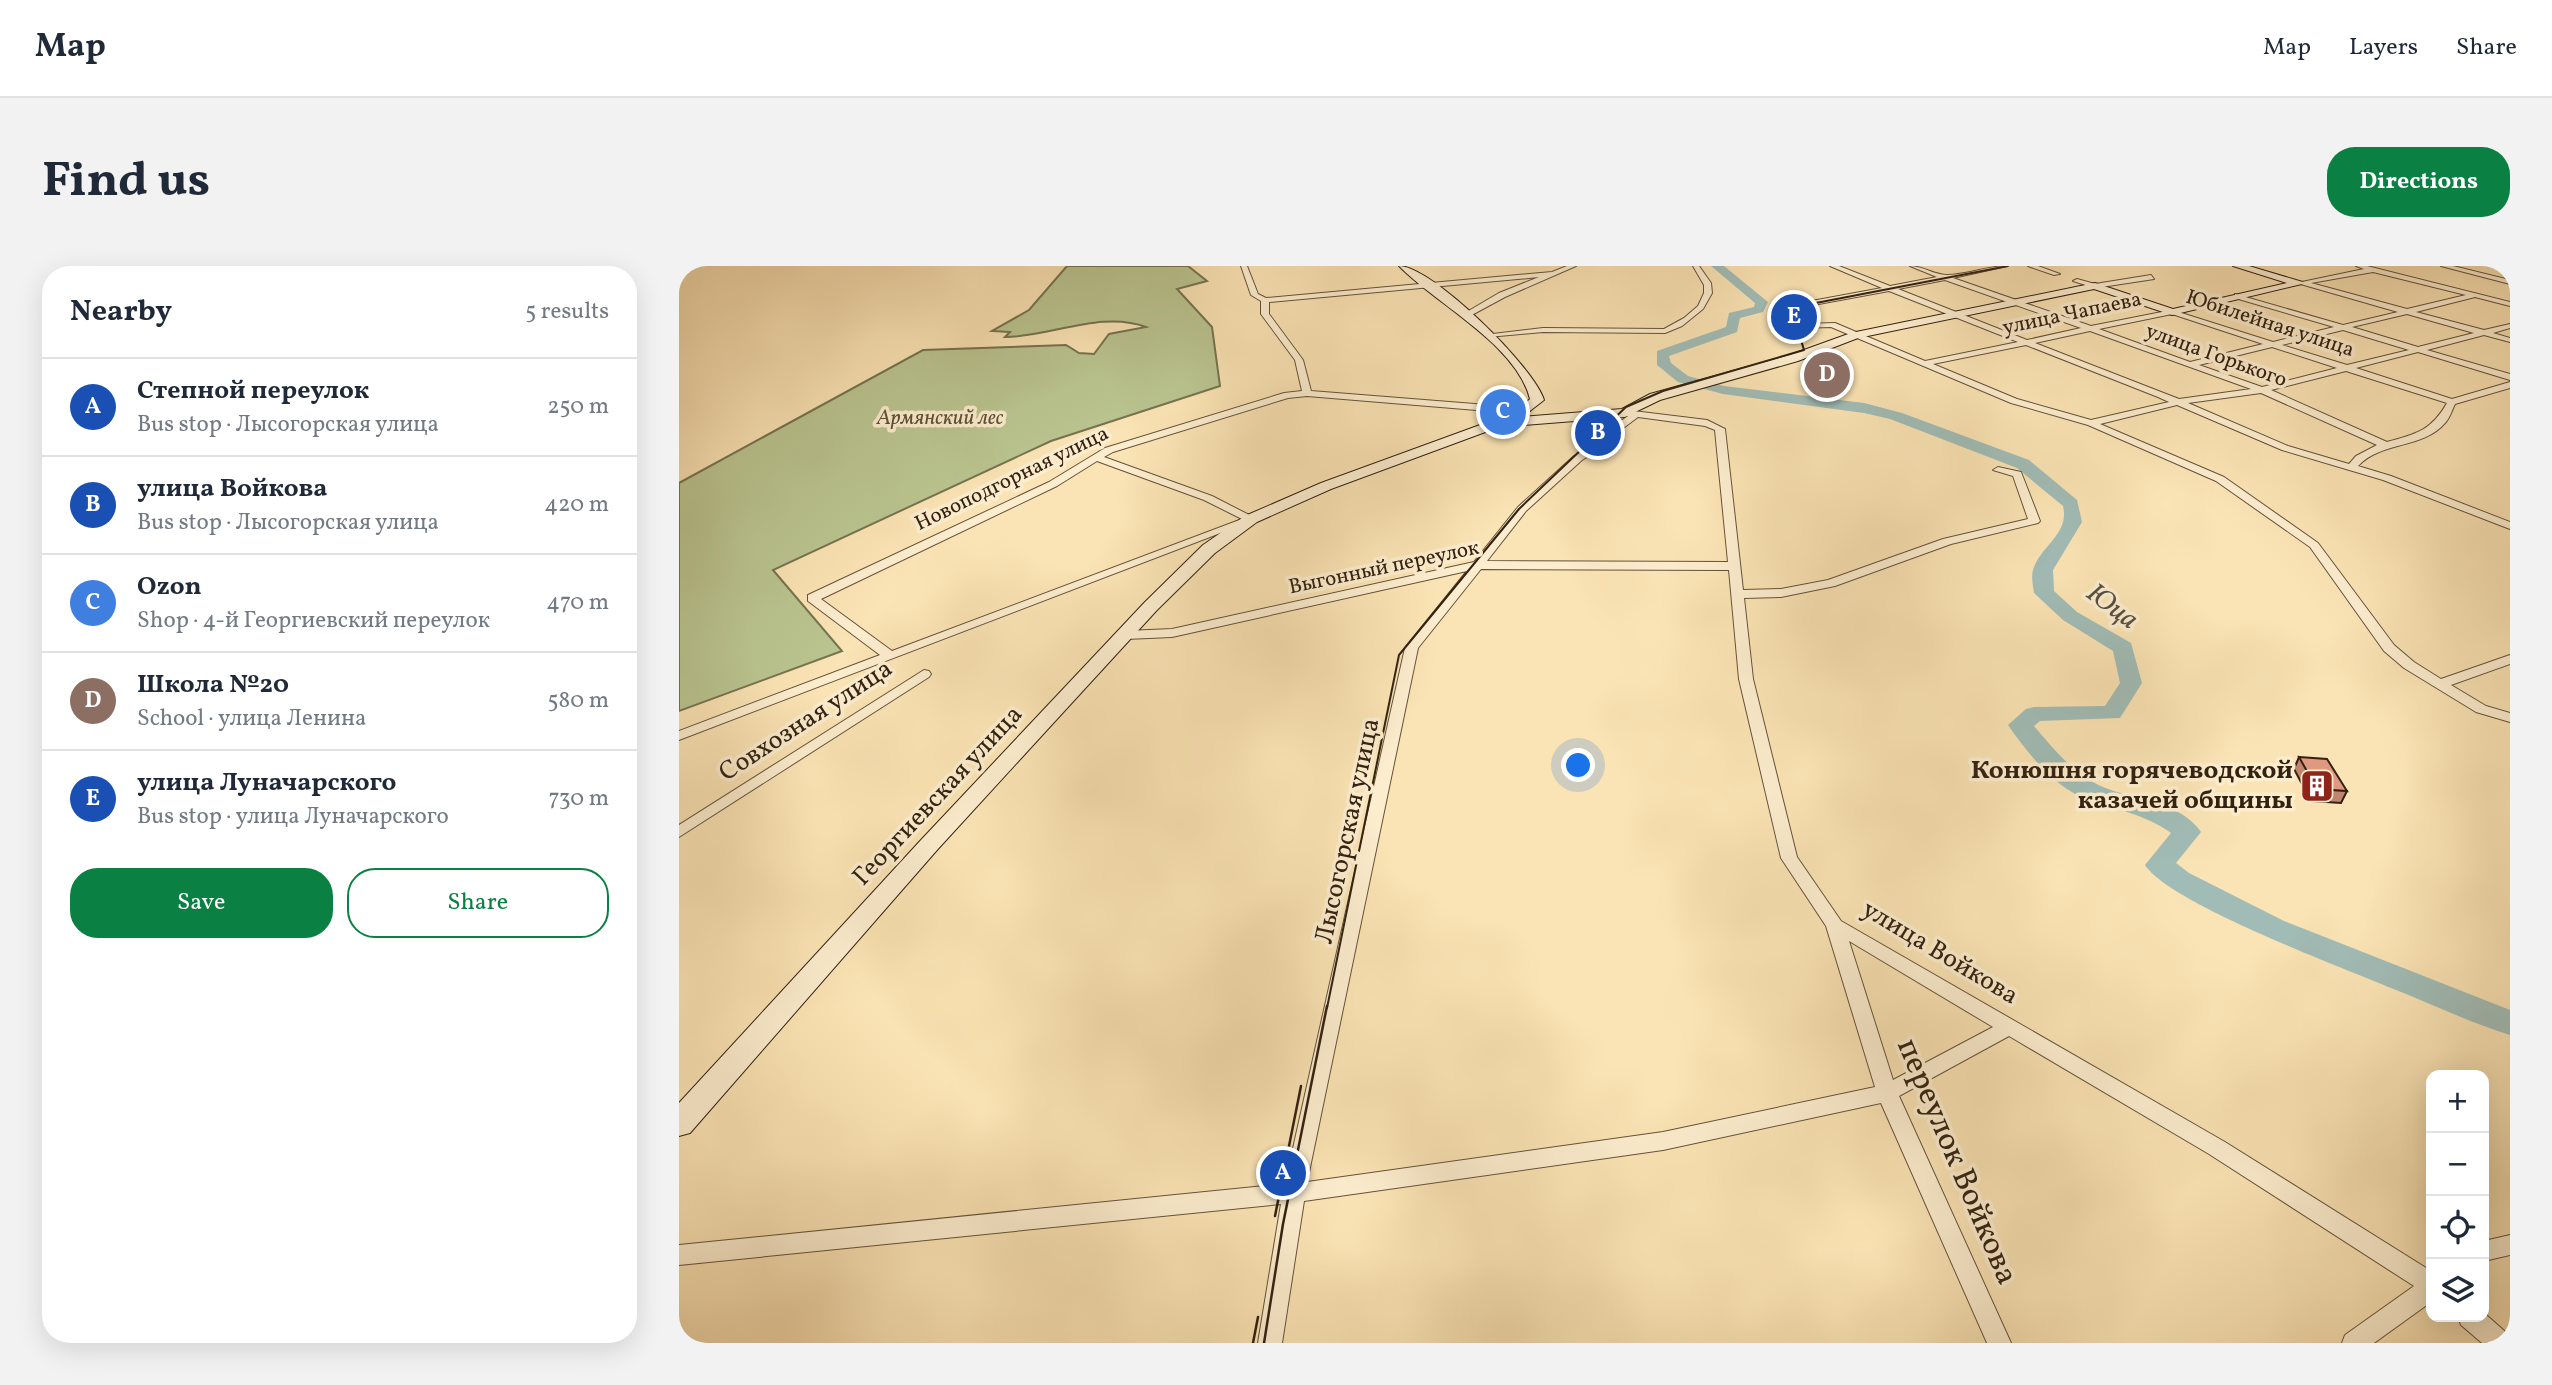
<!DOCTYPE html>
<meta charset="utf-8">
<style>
:root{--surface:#fff;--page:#f2f2f3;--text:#1f2937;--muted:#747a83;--line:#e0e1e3;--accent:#0b8043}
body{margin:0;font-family:Vollkorn,serif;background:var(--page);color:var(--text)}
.controls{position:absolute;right:21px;bottom:21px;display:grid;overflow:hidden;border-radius:14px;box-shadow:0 7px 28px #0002}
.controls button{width:63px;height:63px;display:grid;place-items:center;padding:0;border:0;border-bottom:2px solid var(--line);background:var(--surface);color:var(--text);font:35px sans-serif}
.you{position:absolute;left:900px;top:500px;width:24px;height:24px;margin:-18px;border:5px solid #fff;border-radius:50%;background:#1a73e8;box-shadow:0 0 0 10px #1a73e833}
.badge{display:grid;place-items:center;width:46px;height:46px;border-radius:50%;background:var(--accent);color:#fff;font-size:23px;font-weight:700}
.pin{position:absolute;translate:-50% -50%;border:4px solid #fff;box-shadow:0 2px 7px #0006}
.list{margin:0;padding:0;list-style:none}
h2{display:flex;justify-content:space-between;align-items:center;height:91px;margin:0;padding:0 28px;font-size:30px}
h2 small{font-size:23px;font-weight:400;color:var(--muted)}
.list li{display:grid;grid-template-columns:46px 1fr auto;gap:21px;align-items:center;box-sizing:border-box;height:98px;padding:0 28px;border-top:2px solid var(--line)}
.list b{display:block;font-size:26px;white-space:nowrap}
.list p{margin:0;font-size:23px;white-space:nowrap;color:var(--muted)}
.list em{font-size:23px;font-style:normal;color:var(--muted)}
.actions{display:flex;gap:14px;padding:21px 28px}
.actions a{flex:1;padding:16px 0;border:2px solid var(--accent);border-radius:28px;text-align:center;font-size:24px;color:var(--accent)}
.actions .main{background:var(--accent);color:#fff}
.icon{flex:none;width:38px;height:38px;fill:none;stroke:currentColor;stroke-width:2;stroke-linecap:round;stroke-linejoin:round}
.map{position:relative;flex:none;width:1831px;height:1077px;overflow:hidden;border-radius:28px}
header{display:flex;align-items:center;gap:42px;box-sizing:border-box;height:98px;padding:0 35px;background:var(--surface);border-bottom:2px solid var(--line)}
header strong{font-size:33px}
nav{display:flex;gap:38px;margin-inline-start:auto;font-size:24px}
.intro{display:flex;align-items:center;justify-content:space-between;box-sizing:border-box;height:168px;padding:0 42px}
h1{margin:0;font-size:49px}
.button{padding:18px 32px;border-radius:28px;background:var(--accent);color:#fff;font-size:24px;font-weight:700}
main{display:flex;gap:42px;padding:0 42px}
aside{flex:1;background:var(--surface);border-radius:28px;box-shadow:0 7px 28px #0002}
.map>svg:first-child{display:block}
</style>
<header>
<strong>Map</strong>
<nav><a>Map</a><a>Layers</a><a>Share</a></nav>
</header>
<div class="intro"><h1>Find us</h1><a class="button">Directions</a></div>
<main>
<aside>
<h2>Nearby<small>5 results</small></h2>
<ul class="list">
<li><span class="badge" style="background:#1a4fb4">A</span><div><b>Степной переулок</b><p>Bus stop · Лысогорская улица</p></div><em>250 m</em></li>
<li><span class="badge" style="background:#1a4fb4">B</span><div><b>улица Войкова</b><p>Bus stop · Лысогорская улица</p></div><em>420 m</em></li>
<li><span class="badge" style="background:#3f7fe0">C</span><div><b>Ozon</b><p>Shop · 4-й Георгиевский переулок</p></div><em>470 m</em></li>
<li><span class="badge" style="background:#8d6e63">D</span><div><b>Школа №20</b><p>School · улица Ленина</p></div><em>580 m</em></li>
<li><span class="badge" style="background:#1a4fb4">E</span><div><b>улица Луначарского</b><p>Bus stop · улица Луначарского</p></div><em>730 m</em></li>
</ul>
<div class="actions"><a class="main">Save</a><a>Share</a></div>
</aside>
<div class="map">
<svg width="1831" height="1077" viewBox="0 0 1831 1077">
<rect width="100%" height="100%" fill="#fae3b4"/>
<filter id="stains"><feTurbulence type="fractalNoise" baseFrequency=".00286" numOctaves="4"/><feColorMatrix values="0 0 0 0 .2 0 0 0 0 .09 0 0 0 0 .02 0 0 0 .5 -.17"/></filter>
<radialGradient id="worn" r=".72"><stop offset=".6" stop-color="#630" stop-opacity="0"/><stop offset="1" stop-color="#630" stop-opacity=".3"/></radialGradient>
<path fill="#bac590" stroke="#767451" stroke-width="2" d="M388 0H509L528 15 498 23 533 61 541 120 372 175 94 304 163 385 0 445V217L244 84 387 79 400 87 415 88 430 68 467 61C423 44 371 71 326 71L331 66 313 65 350 44Z"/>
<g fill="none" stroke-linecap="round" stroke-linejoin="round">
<path fill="#a1bcb6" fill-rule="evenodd" d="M1032 0H1045L1089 36 1084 46 1061 52 1058 66 990 90 992 97 1009 110 1045 120 1185 137 1223 147 1350 194 1398 234 1403 256 1374 304 1375 325 1398 346 1452 377 1463 417 1441 452 1361 455 1355 460C1375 483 1395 509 1424 521 1455 534 1501 535 1522 566L1497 597 1510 607 1605 655 1831 744V769C1792 757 1755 739 1717 724 1668 703 1491 638 1466 599L1492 567C1466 548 1437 544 1407 533 1375 521 1348 486 1329 459L1347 443 1355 441 1426 440 1441 417 1434 385 1384 354 1355 327C1354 320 1352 311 1354 304 1361 280 1391 268 1384 240L1338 202 1211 153 1185 147 1044 128 999 116 978 99V85L1047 61 1050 47 1075 41 1076 37Z"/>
<defs>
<g id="street">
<path d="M562 0H568L579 28 587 32 873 6 888 0H897L826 31 789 51 786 47 820 27 860 11 590 36V48L624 94 632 125 846 142 851 145 846 148 628 130 609 132 434 186 425 191 533 230 578 253 0 474V465L201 389 129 335V329L370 216 426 182 605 127 623 125 616 94 582 48V35L572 29ZM418 195 525 234 563 253 213 385 142 333 378 220Z"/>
<path d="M1014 0H1020L1032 17 1033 27 1024 43 1003 60 986 67 864 66 809 71 805 69 864 62 985 63 1005 52 1019 40 1025 27V19Z"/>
<path d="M1151 0H1160L1211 20 1258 11 1231 0C1244 0 1255 9 1268 9 1288 9 1308 0 1328 0L1274 12 1412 60 1493 44 1594 76 1655 61 1556 32V28L1664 59 1719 46 1618 17 1685 3 1677 0H1688L1831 36V40L1796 31 1737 46 1805 64 1831 58V62L1814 67 1831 72V76L1805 69 1748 84 1831 108V114L1739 86 1677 102 1773 133 1831 116V122L1776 138C1773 144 1771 152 1766 157 1744 183 1702 175 1679 200L1712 210 1831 256V263L1704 214 1603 184 1498 139 1421 158 1545 211 1639 277 1715 379 1735 396 1762 413 1831 389V398L1772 419 1807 440 1831 447V456L1797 446 1725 402 1705 385 1631 281 1537 215 1409 159 1332 137 1152 61 1118 62 1111 39 1203 22ZM1694 6 1787 29 1728 43 1632 17ZM1266 14 1402 62 1348 74 1219 23ZM1210 25 1339 76 1246 95 1156 57 1124 58 1118 42ZM1493 48 1584 78 1511 96 1420 63ZM1728 48 1795 67 1739 81 1673 61ZM1664 64 1730 84 1668 99 1603 79ZM1411 65 1572 123 1500 133 1356 77ZM1347 79 1479 131 1490 136 1412 154 1338 133 1254 98ZM1593 81 1658 102 1583 121 1520 99ZM1667 105 1768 137C1752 165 1737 168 1708 176L1592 124ZM1582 127 1698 179 1677 190 1670 198 1609 180 1509 137Z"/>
<path d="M1349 0H1359L1381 8 1375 9Z"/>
<path d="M1762 0H1774L1831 14V18Z"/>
<path d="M1472 9 1475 13 1416 22 1394 15 1398 13 1416 18Z"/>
<path d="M946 144 1028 154 1046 163 1064 324 1102 323 1149 314 1264 273 1349 253 1334 210 1314 204 1319 201 1342 206 1361 255 1359 257 1272 278 1156 320 1102 331 1065 332 1074 413 1118 591 1162 655 1546 876 1752 1005V1036L1695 1077H1663L1666 1069 1735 1020 1530 888 1330 770 1220 830 1332 1077H1308L1202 837 984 884 625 935 603 1077H579L602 938 0 999V979L606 918 726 382 788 305 493 371 447 373 441 369 447 365 493 363 795 296 839 241 895 190 924 173 932 162 949 150 941 147ZM959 151 1026 160 1036 164 1049 296 808 295 847 245 903 194 931 177 939 166ZM802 303 1050 304 1060 413 1102 592 1147 660 1196 821 984 866 628 916 739 382ZM1170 675 1314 761 1214 814Z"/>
<path d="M245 404 250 405 252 408 250 411 0 571V559Z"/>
<path d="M1831 969V989L1805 995V975Z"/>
<path d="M1805 1047 1830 1069 1831 1077H1803L1782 1059 1779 1051H1805Z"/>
</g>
<path id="secondary" d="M720 0C753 0 855 101 865 134L843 151 943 143 971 128 1111 89 1172 67 1416 17 1494 43 1608 17 1554 0H1570L1627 17 1493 49 1415 23 1179 72 1119 95 981 134 946 151 834 160 828 158 652 223 578 256 536 287 478 344 258 584 11 867 0 870V837L242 574 466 336 524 279 566 250 642 217 812 155 841 142 851 133C837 78 758 39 720 0Z"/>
</defs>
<use href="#street" stroke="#65523a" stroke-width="2"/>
<use href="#secondary" stroke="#332212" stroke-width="2"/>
<use href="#street" fill="#fcedce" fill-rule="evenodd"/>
<use href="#secondary" fill="#fcedce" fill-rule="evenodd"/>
<path stroke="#332212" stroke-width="2" d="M648 742 720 389 840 243 947 141 984 125 1125 84 1115 51 1116 41 1329 0"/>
<g stroke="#332212" stroke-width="2.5">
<path d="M596 950 622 820"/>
<path d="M574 1077 579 1051"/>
<path d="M585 1077 604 958 648 740"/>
</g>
</g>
<path fill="#c0846f" stroke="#332212" stroke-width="2" d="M1620 491 1668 525 1662 537 1632 535 1615 503Z"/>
<path fill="#df9981" stroke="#332212" stroke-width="2" d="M1620 491 1648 493 1668 525 1638 523Z"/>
<defs>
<symbol id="building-square" viewBox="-11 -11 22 22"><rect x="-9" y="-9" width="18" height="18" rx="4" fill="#8f2418" stroke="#fcedce"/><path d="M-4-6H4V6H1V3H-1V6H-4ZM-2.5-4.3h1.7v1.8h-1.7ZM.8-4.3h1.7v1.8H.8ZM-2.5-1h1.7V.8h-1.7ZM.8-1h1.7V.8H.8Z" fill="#fff"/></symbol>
</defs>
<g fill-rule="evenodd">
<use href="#building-square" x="1619" y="501" width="38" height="38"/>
</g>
<g text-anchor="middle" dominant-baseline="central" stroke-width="7" stroke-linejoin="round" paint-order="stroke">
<g font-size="21" fill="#332212" stroke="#fcedce">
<text transform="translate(1393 48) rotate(-12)">улица Чапаева</text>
<text transform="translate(1591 58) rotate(18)">Юбилейная улица</text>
<text transform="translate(1537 90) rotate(20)">улица Горького</text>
<text transform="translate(333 213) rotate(-26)">Новоподгорная улица</text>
<text transform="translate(705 302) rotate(-12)">Выгонный переулок</text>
</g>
<g font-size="21" font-style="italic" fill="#5c5338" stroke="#fcedce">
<text x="261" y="152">Армянский лес</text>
</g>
<g font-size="26" fill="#332212" stroke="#fcedce">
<text transform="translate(127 455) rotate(-33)">Совхозная улица</text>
<text transform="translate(259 530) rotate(-47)">Георгиевская улица</text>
<text transform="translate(669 565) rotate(-78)">Лысогорская улица</text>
<text transform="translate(1261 687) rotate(31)">улица Войкова</text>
</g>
<g font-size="26" font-weight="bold" fill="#332212" stroke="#fcedce" text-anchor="end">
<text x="1614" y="505">Конюшня горячеводской<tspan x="1614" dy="30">казачей общины</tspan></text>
</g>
<g font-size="28" font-style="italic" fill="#545043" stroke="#fcedce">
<text transform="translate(1433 341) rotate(37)">Юца</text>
</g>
<g font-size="32" fill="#332212" stroke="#fcedce">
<text transform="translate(1277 896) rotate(67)">переулок Войкова</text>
</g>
</g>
<rect width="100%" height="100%" filter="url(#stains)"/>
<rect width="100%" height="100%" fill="url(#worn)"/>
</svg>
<div class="controls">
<button>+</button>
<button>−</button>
<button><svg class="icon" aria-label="locate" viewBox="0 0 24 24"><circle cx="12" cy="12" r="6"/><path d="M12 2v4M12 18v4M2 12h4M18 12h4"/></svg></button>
<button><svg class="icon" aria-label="layers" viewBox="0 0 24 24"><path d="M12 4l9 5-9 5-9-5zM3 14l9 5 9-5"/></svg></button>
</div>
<div class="you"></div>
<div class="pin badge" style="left:604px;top:907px;background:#1a4fb4">A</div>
<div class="pin badge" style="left:919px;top:167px;background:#1a4fb4">B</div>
<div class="pin badge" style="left:824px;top:146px;background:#3f7fe0">C</div>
<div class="pin badge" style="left:1148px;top:109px;background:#8d6e63">D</div>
<div class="pin badge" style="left:1115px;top:51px;background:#1a4fb4">E</div>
</div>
</main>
